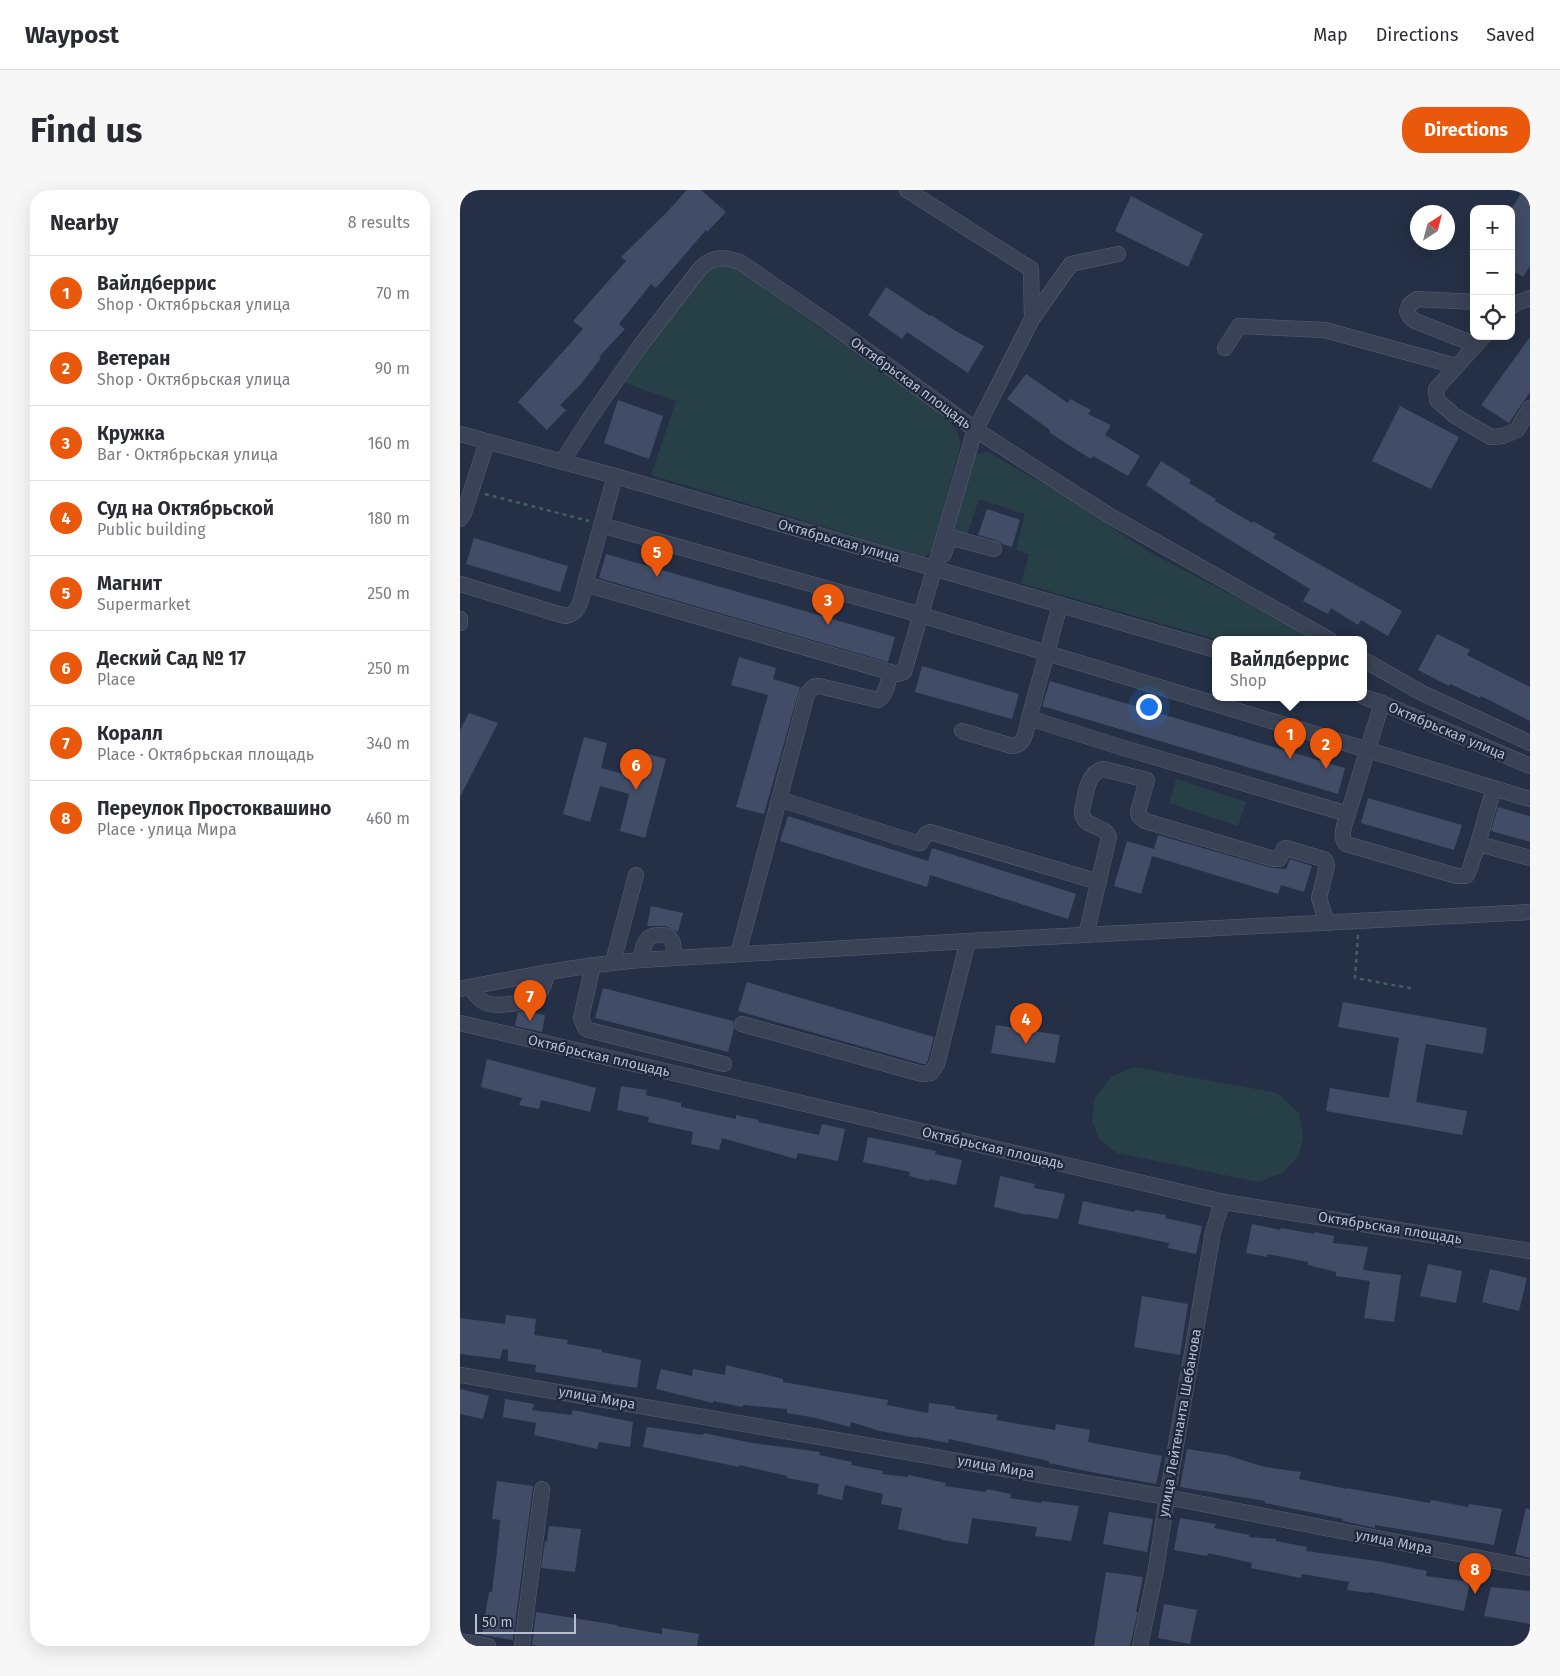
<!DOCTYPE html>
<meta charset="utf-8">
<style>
:root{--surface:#fff;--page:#f7f7f7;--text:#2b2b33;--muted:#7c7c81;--line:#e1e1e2;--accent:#ea580c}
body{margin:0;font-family:"Fira Sans",sans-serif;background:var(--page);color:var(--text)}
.controls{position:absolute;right:15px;top:15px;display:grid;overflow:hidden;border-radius:10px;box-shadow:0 5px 20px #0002}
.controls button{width:45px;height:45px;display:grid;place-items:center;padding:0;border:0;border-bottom:1px solid var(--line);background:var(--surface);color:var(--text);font:25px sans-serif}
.compass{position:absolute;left:950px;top:15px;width:45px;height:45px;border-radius:50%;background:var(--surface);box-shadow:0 5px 20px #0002;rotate:36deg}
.scale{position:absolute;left:15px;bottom:12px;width:101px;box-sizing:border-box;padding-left:5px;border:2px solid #b7becf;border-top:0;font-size:14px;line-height:18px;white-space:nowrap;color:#b7becf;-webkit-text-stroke:4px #1e273b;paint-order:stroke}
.you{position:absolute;left:688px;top:516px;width:18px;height:18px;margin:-12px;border:4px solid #fff;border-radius:50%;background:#1a73e8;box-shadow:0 0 0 8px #1a73e833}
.badge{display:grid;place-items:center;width:32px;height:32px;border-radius:50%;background:var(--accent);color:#fff;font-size:16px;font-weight:700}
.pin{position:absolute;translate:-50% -41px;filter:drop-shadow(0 1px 2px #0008)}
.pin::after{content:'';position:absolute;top:26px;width:18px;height:15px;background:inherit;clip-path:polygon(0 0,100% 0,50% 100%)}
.popup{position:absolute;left:752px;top:446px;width:155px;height:65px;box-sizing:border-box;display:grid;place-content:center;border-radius:10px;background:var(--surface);filter:drop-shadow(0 1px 4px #0005);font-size:16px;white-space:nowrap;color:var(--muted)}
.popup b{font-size:19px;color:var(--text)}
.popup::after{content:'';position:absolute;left:50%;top:100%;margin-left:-10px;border:10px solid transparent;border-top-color:var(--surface)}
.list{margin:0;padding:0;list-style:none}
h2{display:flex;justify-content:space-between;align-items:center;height:65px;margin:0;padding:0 20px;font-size:21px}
h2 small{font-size:16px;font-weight:400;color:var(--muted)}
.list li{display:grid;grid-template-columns:32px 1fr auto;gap:15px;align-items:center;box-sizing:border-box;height:75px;padding:0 20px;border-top:1px solid var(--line)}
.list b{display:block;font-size:19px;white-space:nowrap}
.list p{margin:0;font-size:16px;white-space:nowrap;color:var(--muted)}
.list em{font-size:16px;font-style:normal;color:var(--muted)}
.icon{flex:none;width:28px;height:28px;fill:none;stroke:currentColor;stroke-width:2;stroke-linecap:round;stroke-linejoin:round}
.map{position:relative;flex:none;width:1070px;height:1456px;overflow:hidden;border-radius:20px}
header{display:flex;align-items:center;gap:30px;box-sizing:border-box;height:70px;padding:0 25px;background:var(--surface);border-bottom:1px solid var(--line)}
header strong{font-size:24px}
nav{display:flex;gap:28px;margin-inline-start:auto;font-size:18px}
.intro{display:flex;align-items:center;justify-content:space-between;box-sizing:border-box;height:120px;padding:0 30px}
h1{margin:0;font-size:35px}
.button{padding:12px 22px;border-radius:20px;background:var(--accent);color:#fff;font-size:18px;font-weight:700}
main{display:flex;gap:30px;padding:0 30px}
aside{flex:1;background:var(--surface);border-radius:20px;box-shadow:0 5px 20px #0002}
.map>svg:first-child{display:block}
</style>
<header>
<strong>Waypost</strong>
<nav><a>Map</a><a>Directions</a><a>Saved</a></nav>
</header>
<div class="intro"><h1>Find us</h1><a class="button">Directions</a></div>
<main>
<aside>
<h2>Nearby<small>8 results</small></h2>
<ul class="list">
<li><span class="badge">1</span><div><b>Вайлдберрис</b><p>Shop · Октябрьская улица</p></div><em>70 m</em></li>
<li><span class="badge">2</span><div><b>Ветеран</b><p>Shop · Октябрьская улица</p></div><em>90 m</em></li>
<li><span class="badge">3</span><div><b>Кружка</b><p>Bar · Октябрьская улица</p></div><em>160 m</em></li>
<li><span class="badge">4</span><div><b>Суд на Октябрьской</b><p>Public building</p></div><em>180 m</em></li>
<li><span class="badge">5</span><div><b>Магнит</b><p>Supermarket</p></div><em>250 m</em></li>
<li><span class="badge">6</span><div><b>Деский Сад № 17</b><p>Place</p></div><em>250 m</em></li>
<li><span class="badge">7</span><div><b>Коралл</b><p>Place · Октябрьская площадь</p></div><em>340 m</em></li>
<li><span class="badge">8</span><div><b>Переулок Простоквашино</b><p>Place · улица Мира</p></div><em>460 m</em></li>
</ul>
</aside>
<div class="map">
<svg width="1070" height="1456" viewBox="0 0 1070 1456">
<rect width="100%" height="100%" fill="#253046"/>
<g fill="#274047">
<path d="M270 74 486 227 496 238 501 254 471 361 465 367 191 285 216 211 160 191 244 79 255 75Z"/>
<path d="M526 261 606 307 689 362 858 450H758L561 393 569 364 556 360 565 324 519 309 507 345 491 340 515 265Z"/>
<path d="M716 589 786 612 778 636 709 613Z"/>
<path d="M674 877 817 903 839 923 843 946 839 965 824 982 799 992 657 963 640 950 632 931 635 908 651 887Z"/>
</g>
<g fill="#414c67">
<path d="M227 0H241L266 22 247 42 246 40 196 98 191 94 159 134 165 139 139 167 141 168 121 194 100 215 106 220 87 240 58 212 123 139 113 131 166 71 161 67 207 22Z"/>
<path d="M1062 2 1070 6V76L1063 87 1051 80V19Z"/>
<path d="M671 6 743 44 728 77 655 41Z"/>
<path d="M426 97 470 126 471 125 494 140 524 156 508 183 447 142 442 149 408 125Z"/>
<path d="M1070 147V202L1049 233 1021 215Z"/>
<path d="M566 184 608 213 610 209 631 220 628 224 651 235 645 245 680 266 668 286 633 266 631 269 615 259 589 242 590 240 547 209Z"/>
<path d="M158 210 203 226 189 269 144 253Z"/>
<path d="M940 216 999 247 971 299 912 271Z"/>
<path d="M701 271 731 290 729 293 756 309 755 311 792 333 793 331 816 344 813 348 942 421 928 446 901 430 898 435 871 418 868 424 843 411 850 399 741 332 686 295Z"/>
<path d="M527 319 560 330 552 357 542 354 536 350 518 345Z"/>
<path d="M14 348 108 376 100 402 6 374Z"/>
<path d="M146 364 435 447 428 472 139 388Z"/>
<path d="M977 444 1010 460 1007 465 1070 497V531L1021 506 1020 508 990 494 989 496 958 480Z"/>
<path d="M279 467 316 478 313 489 340 497 304 624 276 617 308 505 271 495Z"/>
<path d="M462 476 559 504 552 529 455 502Z"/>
<path d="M590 491 885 578 878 604 582 516Z"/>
<path d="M9 523 38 533 0 607V540Z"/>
<path d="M124 547 147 553 141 578 175 587 181 562 206 569 185 648 160 641 169 604 140 596 130 632 103 624Z"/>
<path d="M908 608 1002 635 994 660 901 633Z"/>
<path d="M1038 617 1070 626V652L1031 641Z"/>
<path d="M328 626 468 671 472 658 616 704 608 729 470 685 467 697 320 651Z"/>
<path d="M698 645 812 678 826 679 830 669 852 676 844 702 821 695 818 704 692 666 693 663 681 704 654 696 667 651 694 659Z"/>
<path d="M191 716 223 723 218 742 206 736H187Z"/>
<path d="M287 792 474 847 468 870 466 874H463L278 821Z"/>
<path d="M143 798 273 831 274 838 268 862 135 828Z"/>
<path d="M883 812 1027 838 1023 864 966 854 956 912 1007 921 1002 945 866 921 870 898 929 908 939 848 878 837Z"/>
<path d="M63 821 85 825 82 842 55 836 58 822Z"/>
<path d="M536 835 600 845 595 873 531 863Z"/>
<path d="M27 869 136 898 130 922 81 910 79 919 59 915 62 908 21 897Z"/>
<path d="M161 896 187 900 186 905 221 913V917L276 929V925L299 930 298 932 359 945 362 934 385 939 378 971 338 963 336 969 262 948 259 960 231 954 233 942 188 932 189 927 157 920Z"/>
<path d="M408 947 476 961 475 964 502 970 496 995 469 989V991L449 986 450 982 403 972Z"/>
<path d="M540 986 575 994 574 998 605 1004 598 1029 568 1024V1025L534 1017Z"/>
<path d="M623 1011 674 1022 675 1020 706 1025 705 1028 742 1036 736 1064 708 1058 709 1053 618 1034Z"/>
<path d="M792 1034 820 1040 821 1038 854 1044V1042L874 1046 873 1053 908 1057 903 1080 941 1085 934 1132 904 1128 910 1091 876 1086V1082L848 1075V1072L807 1064V1067L786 1063Z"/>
<path d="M968 1074 1002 1081 996 1113 960 1106Z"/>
<path d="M1030 1079 1067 1088 1059 1121 1022 1112Z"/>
<path d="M682 1106 728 1114 720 1165 674 1157Z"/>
<path d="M46 1125 76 1129 74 1145 108 1150 107 1154 142 1160V1162L181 1170 177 1198 75 1182 76 1175 48 1171V1160L43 1159 40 1169 0 1164V1128L45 1134Z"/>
<path d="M266 1175 323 1189V1192L428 1210 427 1215 468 1223 469 1213 495 1216V1219L538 1225 536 1230 595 1240 596 1234 630 1240 628 1252 702 1266 696 1294 631 1282 589 1273V1271L489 1249 488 1253 457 1247V1248L420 1241 391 1232 390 1237 356 1228 327 1223V1219L283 1215 282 1217 253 1211V1213L196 1199 201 1179 232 1186 233 1179 265 1185Z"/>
<path d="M0 1199 29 1206 23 1229 0 1224Z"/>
<path d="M45 1209 74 1214 72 1220 111 1225 113 1220 173 1232 170 1257 139 1252 137 1259 74 1245 76 1233 43 1227Z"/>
<path d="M187 1237 243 1245 244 1243 292 1253 360 1262 359 1265 392 1272 391 1275 423 1281 422 1284 448 1287 449 1285 486 1293 485 1296 526 1302 527 1299 551 1304 550 1308 581 1313 582 1311 619 1316 611 1351 575 1346 577 1337 512 1328 508 1354 482 1350V1349L438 1339 442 1318 421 1314 423 1304 385 1295 382 1310 357 1304 359 1294 327 1288V1286L279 1275V1277L240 1269 183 1257Z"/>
<path d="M727 1259 766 1265 805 1277 841 1282 839 1289 887 1299V1298L970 1313 971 1310 1008 1317 1009 1314 1042 1319 1034 1355 915 1335V1338L883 1331V1329L805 1313V1311L720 1297Z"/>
<path d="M37 1291 73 1296 53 1450 22 1445 29 1402H32L39 1344 40 1330 32 1329Z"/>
<path d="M1066 1318 1070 1319V1368L1055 1364Z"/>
<path d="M649 1322 693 1329 687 1362 643 1354Z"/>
<path d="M720 1328 756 1334 754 1338 789 1345V1347L816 1349V1351L847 1357 846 1361 917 1371 967 1381 966 1386 1010 1392 1004 1421 909 1402V1403L887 1400 889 1392 842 1384 841 1388 791 1378 792 1373 748 1363 747 1366 714 1360Z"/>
<path d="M89 1336 121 1339 115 1382 81 1378 85 1351 87 1352Z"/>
<path d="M646 1382 683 1387 676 1422H678L670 1456H634Z"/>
<path d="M1031 1397 1070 1401V1434L1024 1426Z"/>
<path d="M704 1414 737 1420 730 1454 698 1448Z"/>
<path d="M76 1422 157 1435V1436L202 1444V1438L239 1444 237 1456H79L72 1455Z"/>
</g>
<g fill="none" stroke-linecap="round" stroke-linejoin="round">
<defs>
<g id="minor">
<path d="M447 0 571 79 572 129"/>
<path d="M1014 112 957 109 950 114 947 121 950 127 955 131 1016 155"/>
<path d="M1051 117 1054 114 1070 108"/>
<path d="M1024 146 976 199 977 210 995 226 1031 247 1043 246 1057 240 1070 218"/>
<path d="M765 158 779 136 865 140 996 176"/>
<path d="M0 244 155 286 756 460"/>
<path d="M102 272 128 231 180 156 239 80C251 66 263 66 280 72L369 133 516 240 650 326 870 450"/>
<path d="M0 329 4 323 27 252"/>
<path d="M141 335 461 425 1070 609"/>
<path d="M484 364 488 352 493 348 534 359"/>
<path d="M0 394 105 426C121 424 121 408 125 394L430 482"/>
<path d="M125 394 155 286"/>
<path d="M600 415 569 528 657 556 888 624C885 633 879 646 886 654L997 686H1006C1014 676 1011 658 1023 655L1070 668"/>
<path d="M0 429V433"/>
<path d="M904 470 962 503 1070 553"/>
<path d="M904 507 922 513 1070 576"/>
<path d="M502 541 552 556C566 555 566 540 569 528"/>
<path d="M319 609 454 652 460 653 466 644 470 642 639 692"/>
<path d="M888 624 922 513"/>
<path d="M1017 657 1034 598"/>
<path d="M626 745 649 647C644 633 621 639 622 620 626 606 626 583 643 579L687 590 678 622 679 626 685 631 814 669H819L824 659 826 658 863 669 866 671 867 676 859 708 867 733"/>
<path d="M278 764 347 504 353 497 359 496 418 510C427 505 428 492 430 482L438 484 444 482 514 243 572 129 611 74 658 64"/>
<path d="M181 770C182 763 183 753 189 748 192 745 196 745 200 745 215 744 214 757 214 768"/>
<path d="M153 772 176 685"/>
<path d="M133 775 121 828 125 838 129 840 264 874"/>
<path d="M9 797C14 803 19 810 26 813 35 817 69 813 76 807 83 801 85 790 88 782"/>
<path d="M0 799C60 787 120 775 181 770L508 751 1070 722"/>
<path d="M0 833 764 1012 1070 1061"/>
<path d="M282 834 462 884 471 883 477 874 508 751"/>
<path d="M0 1185 707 1307 1070 1378"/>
<path d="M0 1451 28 1456"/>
<path d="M62 1456 82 1299"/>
<path d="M680 1456 696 1379 707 1307 753 1042 759 1022 764 1012"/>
</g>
</defs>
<use href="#minor" stroke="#586073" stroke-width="16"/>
<g stroke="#455d63" stroke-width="2.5" stroke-dasharray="4 4" stroke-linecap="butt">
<path d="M25 304 129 331"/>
<path d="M898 745 895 788 955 799"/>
</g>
<use href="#minor" stroke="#3a4255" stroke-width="15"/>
</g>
<g text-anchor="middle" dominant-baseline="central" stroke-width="4.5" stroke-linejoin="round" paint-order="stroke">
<g font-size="14" fill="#b7becf" stroke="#1e273b">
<text transform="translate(451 193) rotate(36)">Октябрьская площадь</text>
<text transform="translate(379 351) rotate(16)">Октябрьская улица</text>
<text transform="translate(987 541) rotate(23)">Октябрьская улица</text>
<text transform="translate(139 866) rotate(13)">Октябрьская площадь</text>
<text transform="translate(533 958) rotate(13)">Октябрьская площадь</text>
<text transform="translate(930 1038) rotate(9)">Октябрьская площадь</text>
<text transform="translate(137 1208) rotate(10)">улица Мира</text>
<text transform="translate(720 1233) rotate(-80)">улица Лейтенанта Шебанова</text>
<text transform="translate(536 1277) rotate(10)">улица Мира</text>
<text transform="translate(934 1352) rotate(11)">улица Мира</text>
</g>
</g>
</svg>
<div class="controls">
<button>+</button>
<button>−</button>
<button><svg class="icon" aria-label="locate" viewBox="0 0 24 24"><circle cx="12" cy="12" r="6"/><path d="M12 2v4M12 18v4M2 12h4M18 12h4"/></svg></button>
</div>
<svg class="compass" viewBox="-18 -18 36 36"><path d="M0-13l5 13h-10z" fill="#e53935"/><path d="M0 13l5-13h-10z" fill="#7c7c81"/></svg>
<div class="scale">50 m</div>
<div class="you"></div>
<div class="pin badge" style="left:830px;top:569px">1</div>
<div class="popup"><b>Вайлдберрис</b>Shop</div>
<div class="pin badge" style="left:866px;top:579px">2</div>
<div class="pin badge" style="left:368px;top:435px">3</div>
<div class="pin badge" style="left:566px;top:854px">4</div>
<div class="pin badge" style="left:197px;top:387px">5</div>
<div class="pin badge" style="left:176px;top:600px">6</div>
<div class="pin badge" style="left:70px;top:831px">7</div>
<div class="pin badge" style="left:1015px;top:1404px">8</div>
</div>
</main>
